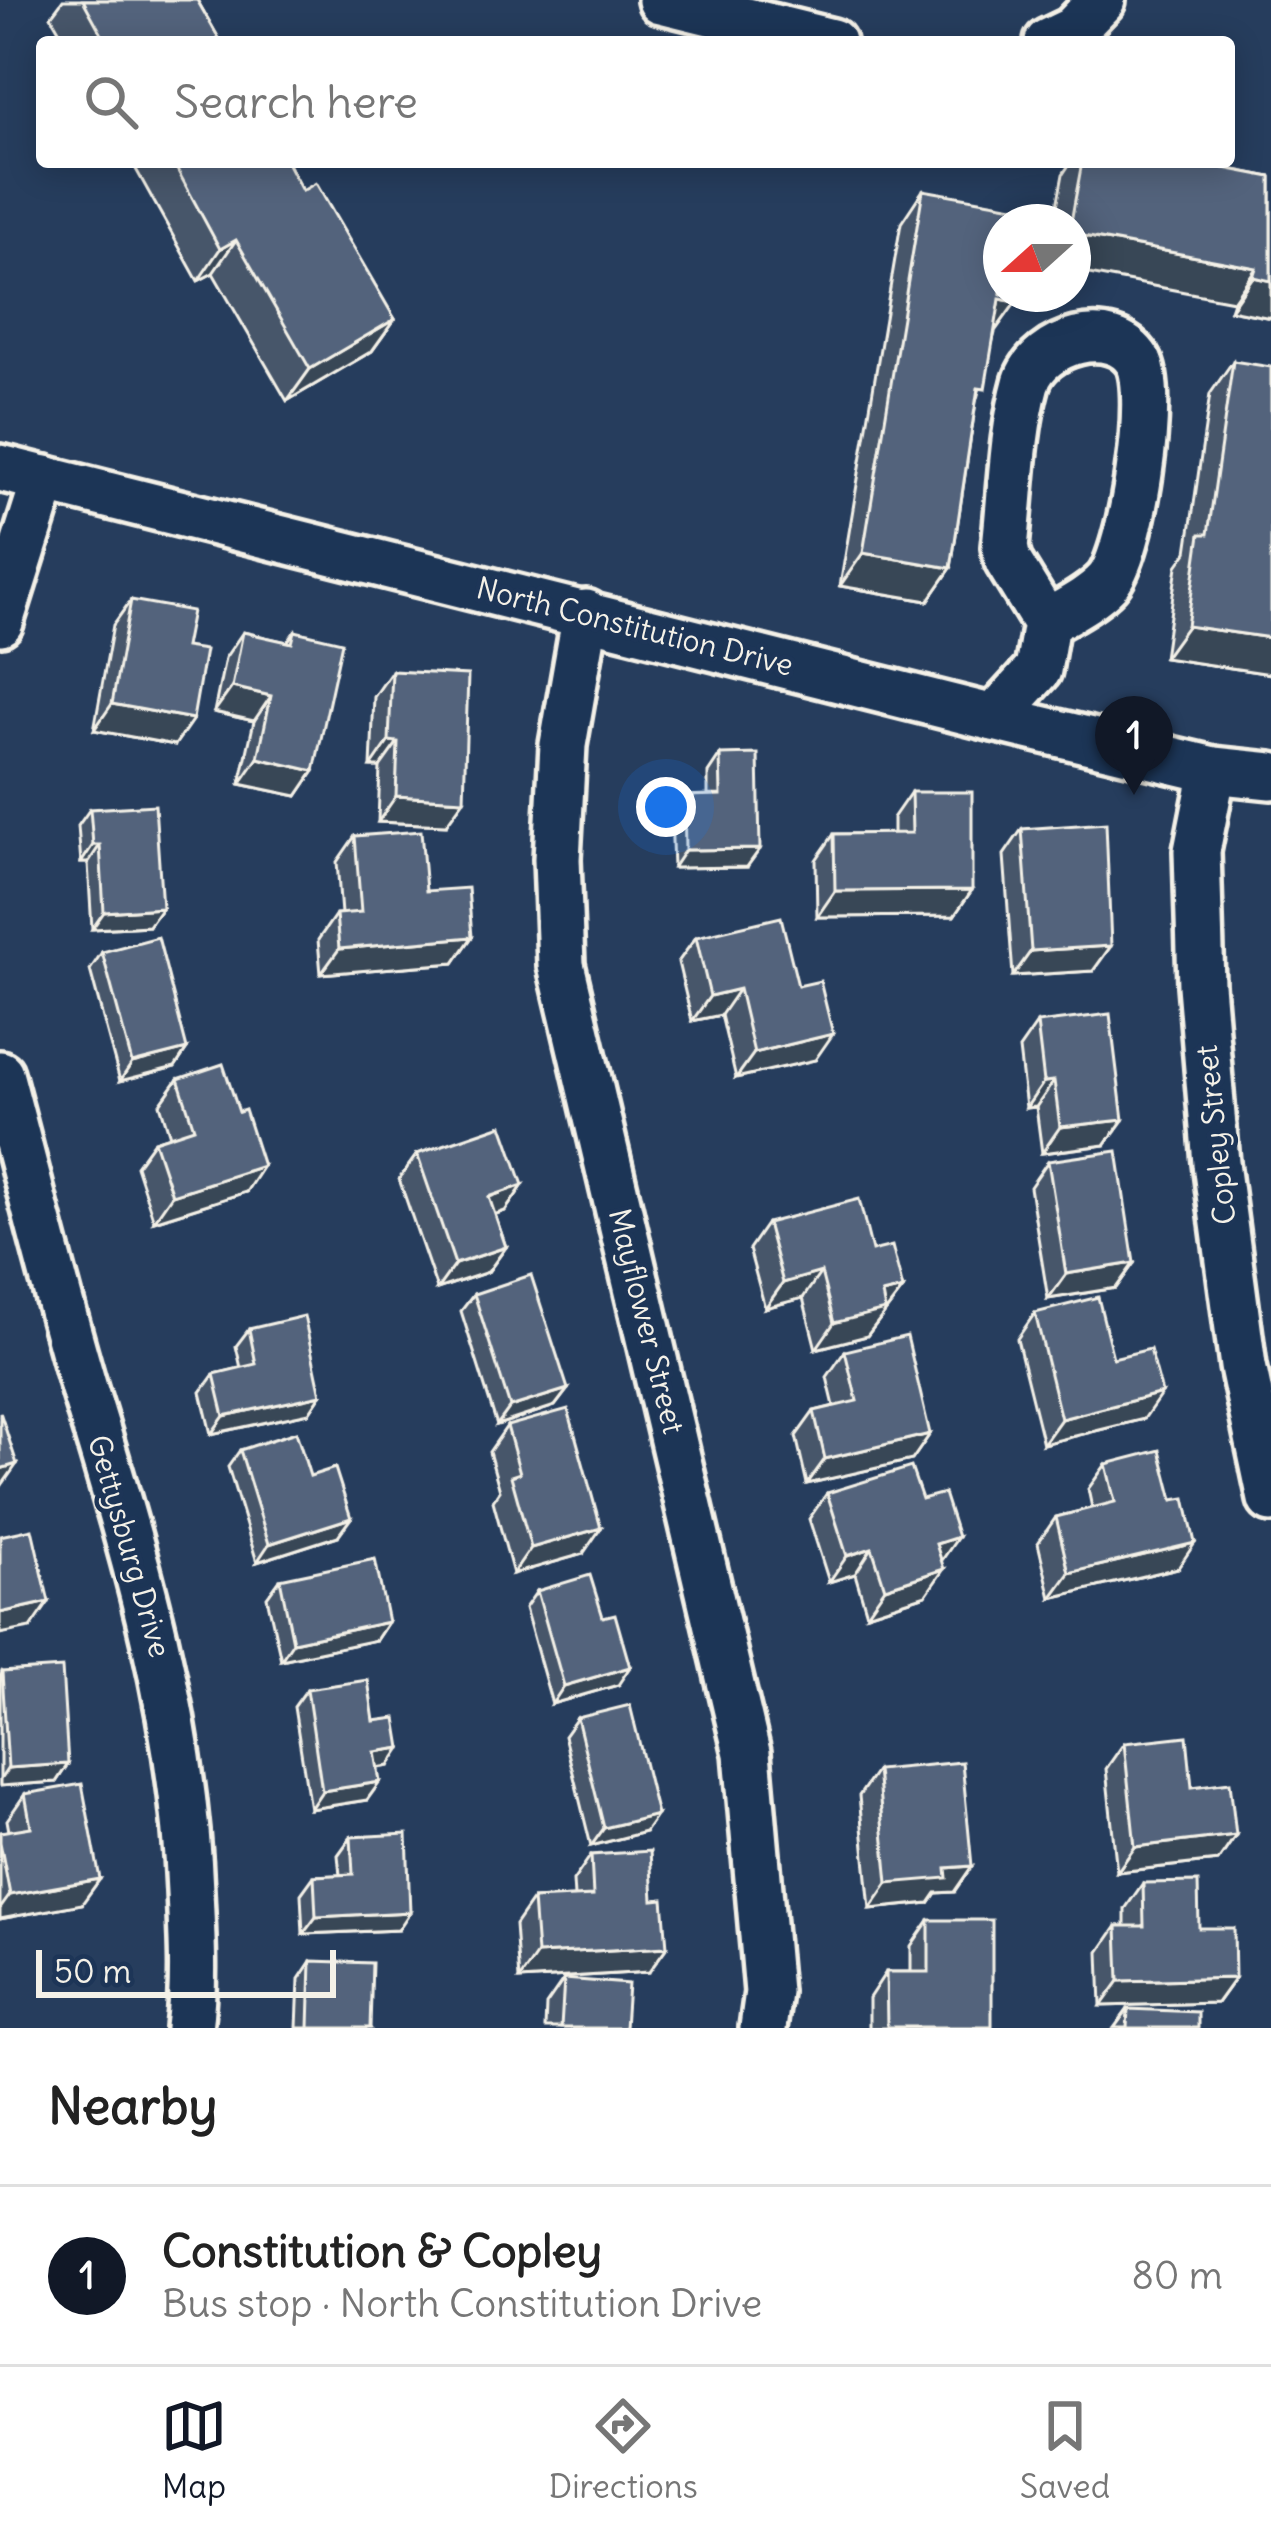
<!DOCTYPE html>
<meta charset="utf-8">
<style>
:root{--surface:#fff;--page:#f2f2f2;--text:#222;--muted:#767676;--line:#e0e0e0;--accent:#111827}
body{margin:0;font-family:Delius,sans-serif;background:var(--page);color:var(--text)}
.compass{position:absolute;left:983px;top:204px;width:108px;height:108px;border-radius:50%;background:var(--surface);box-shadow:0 6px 30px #0003;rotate:249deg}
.scale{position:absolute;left:36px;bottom:30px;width:300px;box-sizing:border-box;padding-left:12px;border:6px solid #f4f1e8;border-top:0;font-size:33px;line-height:42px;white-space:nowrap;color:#f4f1e8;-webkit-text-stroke:9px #1d3557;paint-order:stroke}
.you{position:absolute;left:666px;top:807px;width:42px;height:42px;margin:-30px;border:9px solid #fff;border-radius:50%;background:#1a73e8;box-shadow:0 0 0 18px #1a73e833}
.badge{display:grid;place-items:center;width:78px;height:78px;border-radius:50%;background:var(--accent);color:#fff;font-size:39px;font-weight:700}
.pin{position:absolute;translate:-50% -99px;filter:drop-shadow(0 3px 6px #0008)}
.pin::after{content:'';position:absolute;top:63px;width:42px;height:36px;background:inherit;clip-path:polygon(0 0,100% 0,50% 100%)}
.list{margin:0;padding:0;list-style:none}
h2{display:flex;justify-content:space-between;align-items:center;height:156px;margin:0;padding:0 48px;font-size:51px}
h2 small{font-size:39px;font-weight:400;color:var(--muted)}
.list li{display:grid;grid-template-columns:78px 1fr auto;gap:36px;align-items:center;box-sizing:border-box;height:180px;padding:0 48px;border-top:3px solid var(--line)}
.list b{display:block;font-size:45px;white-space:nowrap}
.list p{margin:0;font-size:39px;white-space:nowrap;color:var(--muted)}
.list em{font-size:39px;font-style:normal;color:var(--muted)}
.icon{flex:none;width:66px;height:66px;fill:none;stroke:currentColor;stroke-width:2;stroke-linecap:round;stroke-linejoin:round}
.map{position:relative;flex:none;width:1271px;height:2028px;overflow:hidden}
.search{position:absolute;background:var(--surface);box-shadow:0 6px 30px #0003;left:36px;right:36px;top:36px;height:132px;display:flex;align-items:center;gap:30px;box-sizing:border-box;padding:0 42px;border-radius:12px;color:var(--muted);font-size:45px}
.sheet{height:336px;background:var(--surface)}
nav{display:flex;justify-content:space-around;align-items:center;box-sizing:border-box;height:168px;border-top:3px solid var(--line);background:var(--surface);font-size:33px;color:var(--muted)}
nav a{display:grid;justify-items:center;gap:6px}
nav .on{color:var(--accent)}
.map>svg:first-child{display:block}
</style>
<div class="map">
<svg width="1271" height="2028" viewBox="0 0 1271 2028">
<rect width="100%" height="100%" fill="#263d5d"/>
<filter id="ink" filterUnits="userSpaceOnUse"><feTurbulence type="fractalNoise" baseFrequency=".00833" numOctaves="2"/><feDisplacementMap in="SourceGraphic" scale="24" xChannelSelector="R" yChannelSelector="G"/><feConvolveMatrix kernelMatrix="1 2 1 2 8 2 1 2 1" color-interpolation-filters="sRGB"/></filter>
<g filter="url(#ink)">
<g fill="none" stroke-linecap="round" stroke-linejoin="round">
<defs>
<g id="minor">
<path d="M661 0 832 42"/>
<path d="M1048 42 1073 30 1102 0"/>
<path d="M0 468 994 718 1213 770 1271 776"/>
<path d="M586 613 563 745 557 859 561 965 747 1753 768 1992 763 2028"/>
<path d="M0 622 45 479"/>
<path d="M994 718 1038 670 1046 623C1066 611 1091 599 1107 582 1132 555 1157 392 1138 361 1113 320 1039 341 1026 383 1012 433 1011 495 1005 547L1008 561 1046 623"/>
<path d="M1213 770 1197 851 1201 985 1216 1163 1243 1366 1271 1499"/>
<path d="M0 1074C28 1179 54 1287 85 1392 136 1557 183 1717 190 1891 192 1938 195 1982 189 2028"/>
</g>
</defs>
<use href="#minor" stroke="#f4f1e8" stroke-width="54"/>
<use href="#minor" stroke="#1d3557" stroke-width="45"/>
</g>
<g fill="#47566a" stroke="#f4f1e8" stroke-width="3">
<path d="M63 0H197L221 42H66L51 16Z"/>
<path d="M132 162H287L302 191 395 319 372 351 287 401 213 273 198 281Z"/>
<path d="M1071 162H1193L1271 177V318L1230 310 1233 301 1073 222H1054L1063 174Z"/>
<path d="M923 190 995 333 976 402 951 568 928 601 840 586 901 223Z"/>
<path d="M1233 361 1271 674 1164 658 1177 566 1187 552 1210 394Z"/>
<path d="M131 600 185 647 175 745 94 730 113 625Z"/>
<path d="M295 631 314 771 297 796 240 784 254 721 214 712 225 658 243 632 287 642Z"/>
<path d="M392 671 446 825 378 822 380 767H371L374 697Z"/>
<path d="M720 755 747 867 673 868 671 813 684 796 708 795V773Z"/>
<path d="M911 792 972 890 954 916 817 917 816 860 834 834H893V818Z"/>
<path d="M90 809 149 926 92 929 88 863H81L78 826Z"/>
<path d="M1022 829 1093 971 1013 976 1004 855Z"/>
<path d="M355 836 426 891 472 937 454 963 321 974 318 940 336 914H341L337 862Z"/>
<path d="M696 937 815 1060 736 1078 721 1015 692 1021 678 962Z"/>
<path d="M102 952 187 1049 175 1067 120 1081 90 970Z"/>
<path d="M1037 1023 1105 1145 1042 1153 1036 1107 1026 1108 1019 1049Z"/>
<path d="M178 1079 246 1192 154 1221 136 1166 154 1141 170 1136 160 1104Z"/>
<path d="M417 1154 523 1185 505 1211 495 1214 506 1247 488 1272 437 1289 399 1179Z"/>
<path d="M1048 1161 1134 1263 1116 1288 1048 1299 1030 1187Z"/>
<path d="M767 1223 872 1251 903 1289 867 1336 816 1349 803 1298 765 1308 749 1249Z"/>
<path d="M474 1294 568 1389 555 1406 497 1425 461 1311Z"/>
<path d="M1035 1313 1113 1358 1144 1419 1043 1444 1017 1339Z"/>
<path d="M249 1329 321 1395 309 1413 211 1434 201 1392 214 1374 241 1368 236 1346Z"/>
<path d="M845 1351 930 1434 912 1460 807 1484 796 1436 814 1411 834 1406 827 1377Z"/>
<path d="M507 1426 583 1554 513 1574 493 1501 500 1491 489 1452Z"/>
<path d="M240 1450 310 1476 338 1536 257 1562 228 1467Z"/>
<path d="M1106 1464 1178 1568 1051 1598 1038 1543 1056 1517 1092 1508 1088 1489Z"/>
<path d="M827 1493 941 1561 926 1595 867 1614 855 1574 829 1582 809 1519Z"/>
<path d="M280 1579 388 1622 376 1640 281 1660 267 1597Z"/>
<path d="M537 1591 618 1685 552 1704 525 1608Z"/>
<path d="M2 1672 68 1764 56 1782 0 1786V1676Z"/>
<path d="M307 1689 374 1721 389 1766 378 1768 367 1800 310 1809 294 1707Z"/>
<path d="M577 1718 645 1832 591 1846 564 1736Z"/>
<path d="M1124 1743 1192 1787 1236 1835 1218 1861 1117 1872 1106 1769Z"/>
<path d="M877 1770 954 1892 936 1893 929 1903 870 1909 859 1796Z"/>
<path d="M25 1794 82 1904 0 1919V1832L9 1831 7 1820Z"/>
<path d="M351 1837 398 1930 303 1934 301 1894 314 1876 340 1875 338 1855Z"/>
<path d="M591 1855 653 1900 649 1972 519 1980 515 1925 533 1899 574 1897 573 1881Z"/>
<path d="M1143 1883 1199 1928 1235 1978 1217 2003 1101 2006 1099 1952 1117 1926H1125V1909Z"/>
<path d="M929 1920 991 2028H869V1998L886 1972H911V1946Z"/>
<path d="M311 1961 370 2028H297L299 1979Z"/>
<path d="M564 1979 625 2028H545L546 2005Z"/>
<path d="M1128 2009 1198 2028H1114Z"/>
</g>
<g fill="#394656" stroke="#f4f1e8" stroke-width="3">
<path d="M1073 234 1256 268 1233 301 1073 271Z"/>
<path d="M236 240 213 273 198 281 220 249Z"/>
<path d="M1253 277 1271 281V318L1230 310Z"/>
<path d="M1000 299 1016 302 993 334Z"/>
<path d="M395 319 372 351 287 401 310 369Z"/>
<path d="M863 553 951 568 928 601 840 586Z"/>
<path d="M1187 626 1271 638V674L1164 658Z"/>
<path d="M232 687 271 696 254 721 214 712Z"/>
<path d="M112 704 193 719 175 745 94 730Z"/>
<path d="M389 741 398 742 380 767H371Z"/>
<path d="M258 758 314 771 297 796 240 784Z"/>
<path d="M396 796 464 800 446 825 378 822Z"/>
<path d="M93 845H100L88 863H81Z"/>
<path d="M760 849 747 867 673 868 685 850Z"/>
<path d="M972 890 954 916 817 917 835 891Z"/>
<path d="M162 908 149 926 92 929 104 912Z"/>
<path d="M472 937 454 963 321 974 339 949Z"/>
<path d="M1111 946 1093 971 1013 976 1031 951Z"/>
<path d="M739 989 721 1015 692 1021 710 996Z"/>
<path d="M833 1034 815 1060 736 1078 754 1053Z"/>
<path d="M187 1049 175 1067 120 1081 132 1063Z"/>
<path d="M1054 1081 1036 1107 1026 1108 1044 1082Z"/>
<path d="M1123 1120 1105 1145 1042 1153 1060 1127Z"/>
<path d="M263 1166 246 1192 154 1221 172 1195Z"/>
<path d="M523 1185 505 1211 471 1223 489 1197Z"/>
<path d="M506 1247 488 1272 437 1289 455 1264Z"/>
<path d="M1134 1263 1116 1288 1048 1299 1066 1274Z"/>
<path d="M821 1272 803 1298 765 1308 783 1283Z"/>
<path d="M903 1289 867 1336 816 1349 834 1323 882 1294Z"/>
<path d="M568 1389 555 1406 497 1425 510 1407Z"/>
<path d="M1162 1393 1144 1419 1043 1444 1061 1419Z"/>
<path d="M321 1395 309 1413 211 1434 224 1416Z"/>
<path d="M930 1434 912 1460 807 1484 825 1459Z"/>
<path d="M17 1464 0 1488V1469Z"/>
<path d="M351 1518 338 1536 257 1562 269 1544Z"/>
<path d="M601 1528 583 1554 513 1574 531 1548Z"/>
<path d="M958 1537 940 1563 936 1544Z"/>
<path d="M1195 1543 1178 1568 1051 1598 1069 1573Z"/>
<path d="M872 1548 855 1574 829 1582 847 1556Z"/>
<path d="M944 1569 926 1595 867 1614 885 1588Z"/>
<path d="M49 1602 31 1628 0 1634V1613Z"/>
<path d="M388 1622 376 1640 281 1660 293 1642Z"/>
<path d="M630 1667 618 1685 552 1704 564 1686Z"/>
<path d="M401 1748 389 1766 363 1770 375 1752Z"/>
<path d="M68 1764 56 1782 0 1786V1780L8 1768Z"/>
<path d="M380 1782 367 1800 310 1809 322 1791Z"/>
<path d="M657 1815 645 1832 591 1846 604 1828Z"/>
<path d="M1236 1835 1218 1861 1117 1872 1135 1847Z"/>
<path d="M972 1866 954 1892 936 1893 929 1903 870 1909 888 1883 946 1868Z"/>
<path d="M100 1879 82 1904 0 1919V1909L10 1895Z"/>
<path d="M410 1912 398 1930 303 1934 316 1917Z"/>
<path d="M667 1947 649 1972 519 1980 537 1954Z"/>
<path d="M1235 1978 1217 2003 1101 2006 1119 1981Z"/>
</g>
<g fill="#52647b" stroke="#f4f1e8" stroke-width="3">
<path d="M83 0H197L221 42H106Z"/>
<path d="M173 162H287L302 191 316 183 395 319 310 369 236 240 220 249Z"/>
<path d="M1082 162H1193L1271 177V281L1253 277 1256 268 1073 234V222H1071Z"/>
<path d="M923 190 1031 209 1029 222H1001V294H1017L1016 302 1000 299 985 389 978 388 951 568 863 553Z"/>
<path d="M1233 361 1271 367V638L1187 626 1200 534H1208Z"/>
<path d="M131 600 192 611 185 647 205 650 193 719 112 704Z"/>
<path d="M295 631 342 642 314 771 258 758 271 696 232 687 243 632 292 643Z"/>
<path d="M392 671 468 675 464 800 396 796 398 742 389 741Z"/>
<path d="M758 754 760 849 685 850 684 796 721 795 720 755Z"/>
<path d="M911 792H972V890L835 891 834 834 912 833Z"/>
<path d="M155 805 162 908 104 912 100 845H93L90 809Z"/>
<path d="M1106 823 1111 946 1031 951 1022 829Z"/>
<path d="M421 831 426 891 468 888 472 937 339 949 336 914 361 912 355 836Z"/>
<path d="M781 917 798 986 820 981 833 1034 754 1053 739 989 710 996 696 937Z"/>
<path d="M158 937 187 1049 132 1063 102 952Z"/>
<path d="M1110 1014 1123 1120 1060 1127 1054 1081 1044 1082 1037 1023Z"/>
<path d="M223 1064 239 1112 245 1110 263 1166 172 1195 154 1141 194 1128 178 1079Z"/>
<path d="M502 1125 523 1185 489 1197 506 1247 455 1264 417 1154Z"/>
<path d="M1117 1151 1134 1263 1066 1274 1048 1161Z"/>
<path d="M859 1199 872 1251 892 1246 903 1289 882 1294 885 1310 834 1323 821 1272 783 1283 767 1223Z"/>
<path d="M531 1275 568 1389 510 1407 474 1294Z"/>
<path d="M1098 1297 1113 1358 1150 1349 1162 1393 1061 1419 1035 1313Z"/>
<path d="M304 1316 321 1395 224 1416 214 1374 256 1364 249 1329Z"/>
<path d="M907 1336 930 1434 825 1459 814 1411 857 1401 845 1351Z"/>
<path d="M568 1409 601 1528 531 1548 511 1476 520 1473 507 1426Z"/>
<path d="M0 1412 17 1464 0 1469Z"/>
<path d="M296 1432 310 1476 335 1468 351 1518 269 1544 240 1450Z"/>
<path d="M1160 1450 1173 1500 1185 1498 1195 1543 1069 1573 1056 1517 1115 1502 1106 1464Z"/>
<path d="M911 1467 922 1499 944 1493 958 1537 936 1544 944 1569 885 1588 872 1548 847 1556 827 1493Z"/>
<path d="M32 1529 49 1602 0 1613V1536Z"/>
<path d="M375 1559 388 1622 293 1642 280 1579Z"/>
<path d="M590 1575 603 1617 615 1614 630 1667 564 1686 537 1591Z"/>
<path d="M62 1668 68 1764 8 1768 2 1672Z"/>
<path d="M368 1680 374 1721 396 1718 401 1748 375 1752 380 1782 322 1791 307 1689Z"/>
<path d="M630 1705 657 1815 604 1828 577 1718Z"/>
<path d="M1187 1736 1192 1787 1230 1782 1236 1835 1135 1847 1124 1743Z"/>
<path d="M962 1762 972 1866 946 1868 947 1878 888 1883 877 1770Z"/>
<path d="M82 1784 100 1879 10 1895 0 1842V1832L31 1827 25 1794Z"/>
<path d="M407 1834 410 1912 316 1917 314 1876 353 1874 351 1837Z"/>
<path d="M650 1851 653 1900 663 1899 667 1947 537 1954 533 1899 593 1896 591 1855Z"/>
<path d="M1198 1882 1199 1928H1234L1235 1978 1119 1981 1117 1926H1144L1143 1883Z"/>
<path d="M929 1920H992V2027H887L886 1972H929Z"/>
<path d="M311 1961 372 1963 370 2028H309Z"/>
<path d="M564 1979 628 1984 625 2028H561Z"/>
<path d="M1128 2009 1198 2012V2028H1127Z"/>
</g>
</g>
<g text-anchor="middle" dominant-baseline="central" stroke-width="9" stroke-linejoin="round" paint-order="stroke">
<g font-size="30" fill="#f4f1e8" stroke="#1d3557">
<text transform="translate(635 626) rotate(14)">North Constitution Drive</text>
<text transform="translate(1215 1135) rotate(-96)">Copley Street</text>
<text transform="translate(647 1321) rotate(76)">Mayflower Street</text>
<text transform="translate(130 1546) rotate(74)">Gettysburg Drive</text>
</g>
</g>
</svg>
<svg class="compass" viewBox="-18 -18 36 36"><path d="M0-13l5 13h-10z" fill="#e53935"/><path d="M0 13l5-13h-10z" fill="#767676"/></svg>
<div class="scale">50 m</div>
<div class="you"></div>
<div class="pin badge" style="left:1134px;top:795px">1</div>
<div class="search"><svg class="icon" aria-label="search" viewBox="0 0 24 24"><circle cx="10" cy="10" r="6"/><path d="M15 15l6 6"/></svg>Search here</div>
</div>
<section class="sheet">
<h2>Nearby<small></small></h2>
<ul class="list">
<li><span class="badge">1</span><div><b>Constitution &amp; Copley</b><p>Bus stop · North Constitution Drive</p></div><em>80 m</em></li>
</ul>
</section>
<nav>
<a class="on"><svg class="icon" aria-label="map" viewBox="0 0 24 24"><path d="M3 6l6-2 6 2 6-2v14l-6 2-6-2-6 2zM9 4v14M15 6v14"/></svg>Map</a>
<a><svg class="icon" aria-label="directions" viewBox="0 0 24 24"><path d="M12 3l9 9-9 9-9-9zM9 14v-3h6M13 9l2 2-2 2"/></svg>Directions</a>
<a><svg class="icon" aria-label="saved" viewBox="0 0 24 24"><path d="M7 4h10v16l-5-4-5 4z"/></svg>Saved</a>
</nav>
